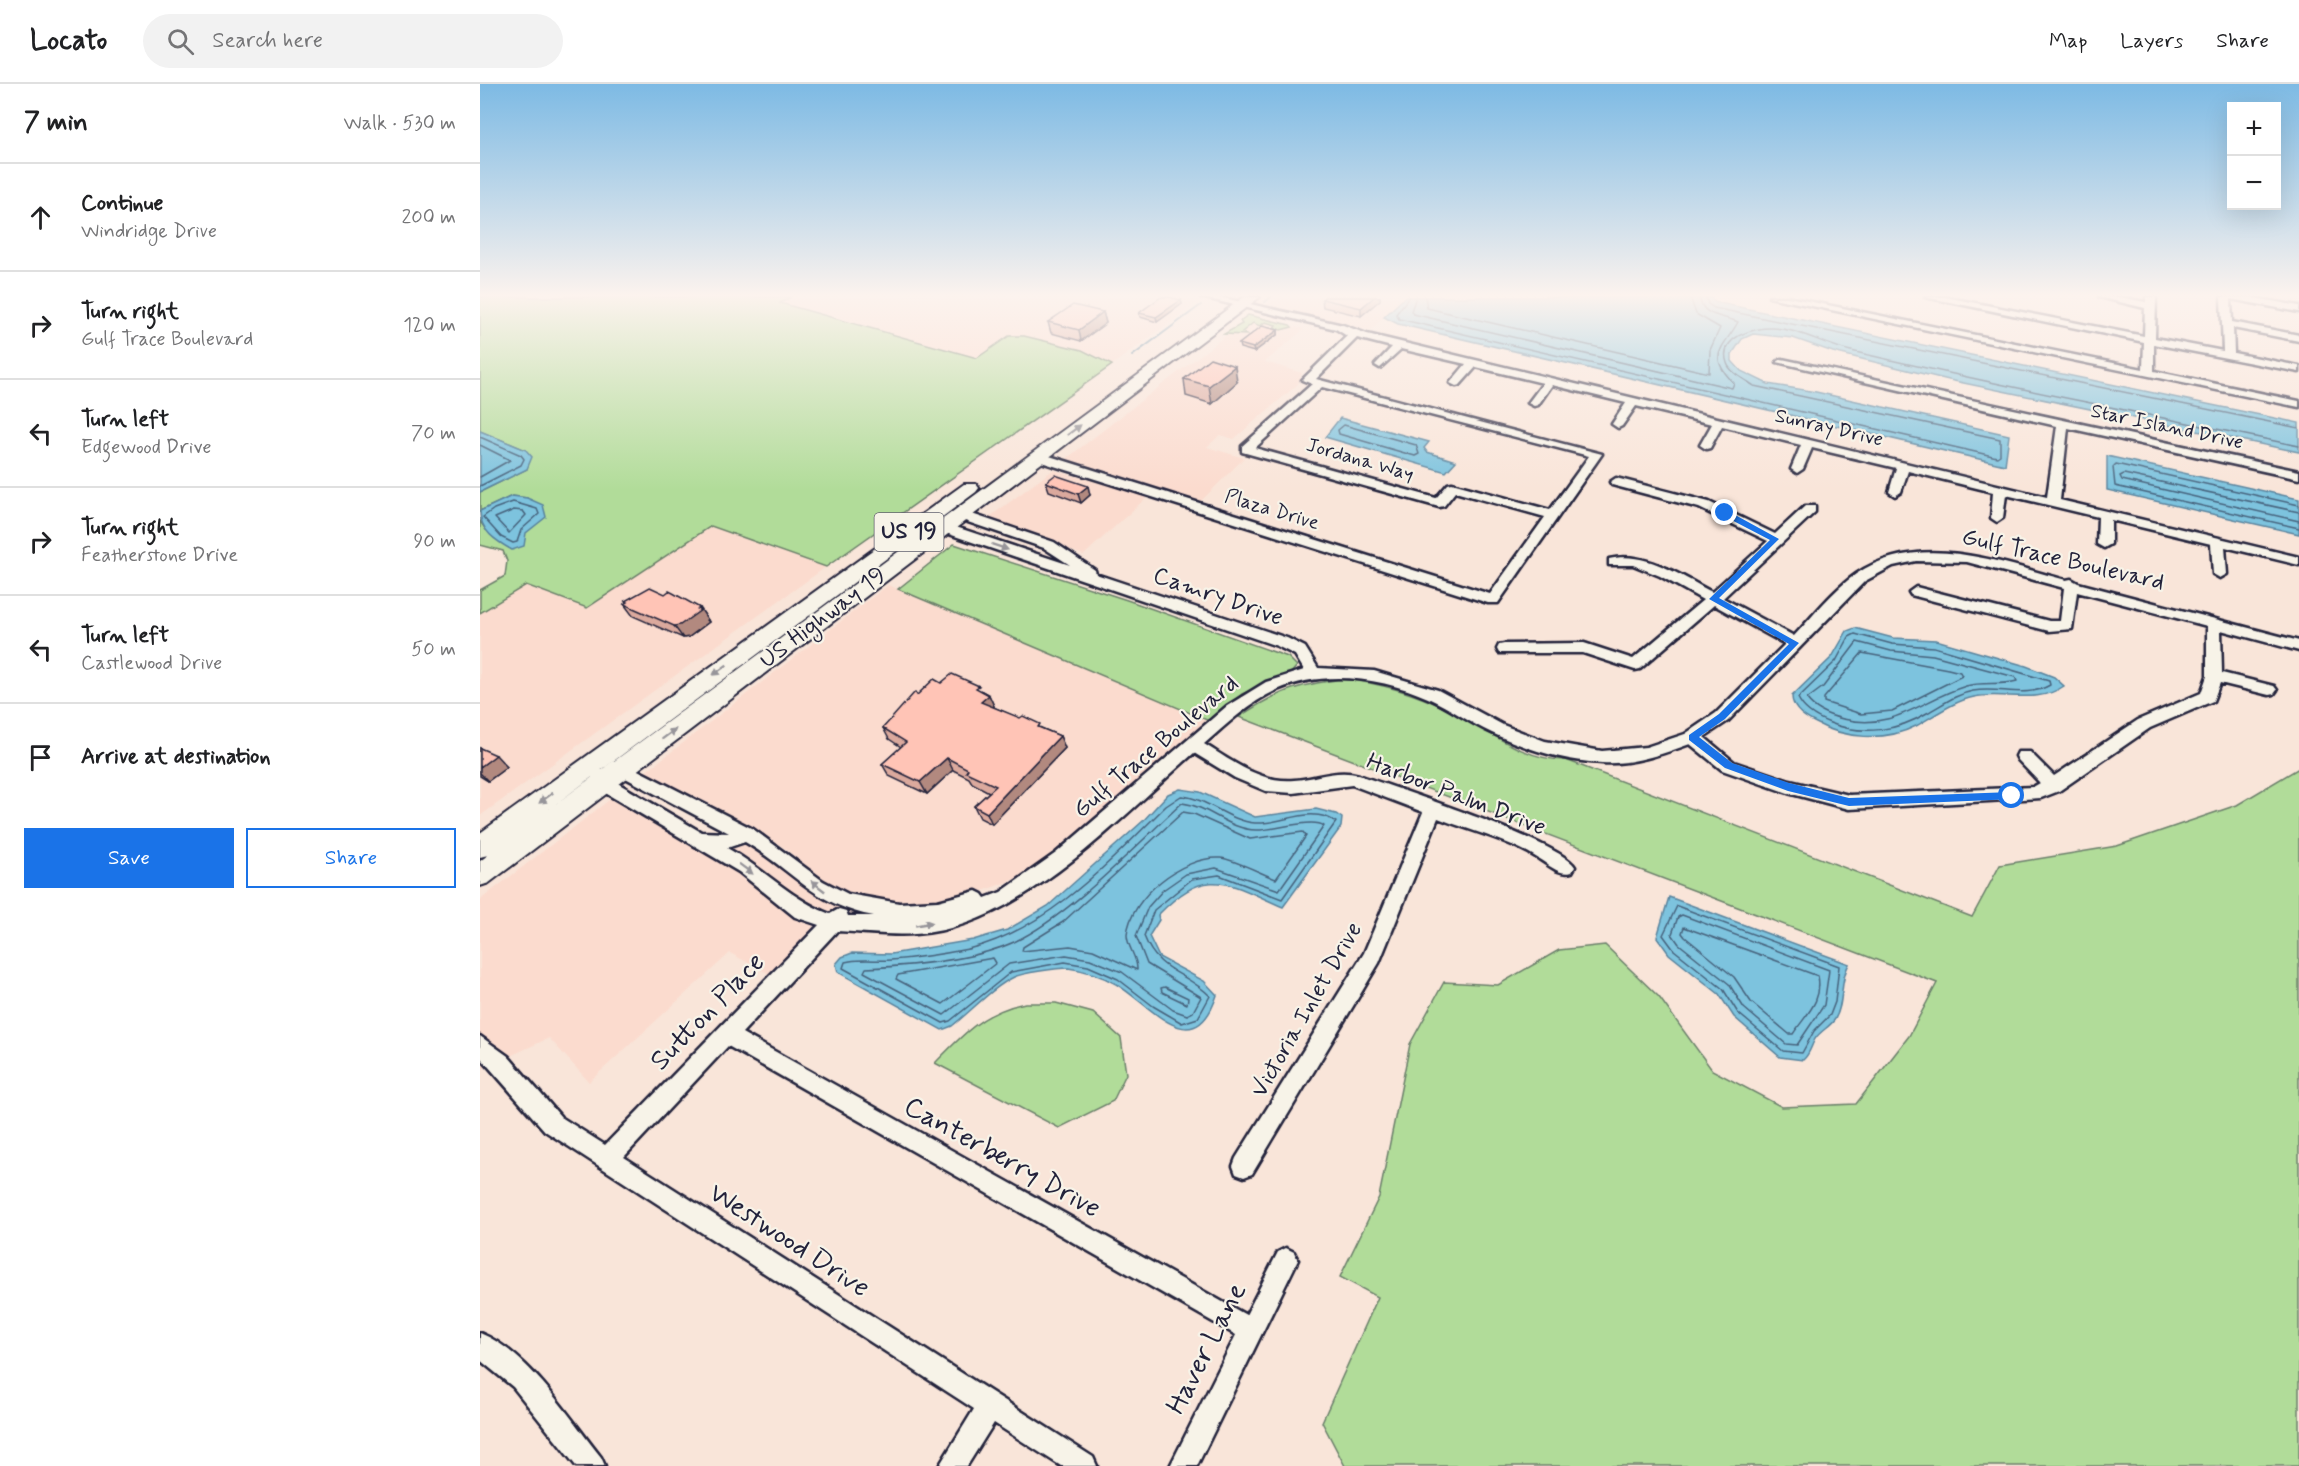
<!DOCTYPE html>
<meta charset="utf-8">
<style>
:root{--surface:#fff;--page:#f2f2f2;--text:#202124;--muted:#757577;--line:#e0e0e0;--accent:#1a73e8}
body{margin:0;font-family:Mynerve,sans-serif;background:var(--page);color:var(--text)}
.controls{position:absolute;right:18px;top:18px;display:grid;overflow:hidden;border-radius:0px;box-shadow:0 6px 24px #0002}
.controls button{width:54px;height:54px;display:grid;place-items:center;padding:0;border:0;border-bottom:2px solid var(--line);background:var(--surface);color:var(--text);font:30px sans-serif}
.stop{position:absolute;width:18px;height:18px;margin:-14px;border:4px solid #1a73e8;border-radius:50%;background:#fff}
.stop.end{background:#1a73e8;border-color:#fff;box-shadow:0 2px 6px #0008}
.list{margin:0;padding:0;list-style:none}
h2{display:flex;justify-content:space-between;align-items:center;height:78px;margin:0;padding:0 24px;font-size:26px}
h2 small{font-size:20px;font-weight:400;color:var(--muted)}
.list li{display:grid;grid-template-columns:39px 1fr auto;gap:18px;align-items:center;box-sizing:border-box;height:108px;padding:0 24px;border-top:2px solid var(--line)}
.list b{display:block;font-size:22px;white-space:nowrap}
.list p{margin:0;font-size:20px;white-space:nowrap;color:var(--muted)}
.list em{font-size:20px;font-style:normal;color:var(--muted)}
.actions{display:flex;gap:12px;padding:18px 24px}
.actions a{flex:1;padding:14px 0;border:2px solid var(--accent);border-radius:0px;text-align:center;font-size:21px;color:var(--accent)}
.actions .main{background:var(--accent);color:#fff}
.icon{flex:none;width:33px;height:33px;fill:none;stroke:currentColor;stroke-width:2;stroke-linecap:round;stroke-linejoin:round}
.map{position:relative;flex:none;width:1819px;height:1382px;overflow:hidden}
header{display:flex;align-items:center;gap:36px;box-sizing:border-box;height:84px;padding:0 30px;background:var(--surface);border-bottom:2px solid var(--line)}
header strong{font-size:28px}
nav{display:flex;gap:33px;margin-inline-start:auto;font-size:21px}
.search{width:420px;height:54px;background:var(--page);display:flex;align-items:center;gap:15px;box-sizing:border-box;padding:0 21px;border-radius:33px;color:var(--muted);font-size:22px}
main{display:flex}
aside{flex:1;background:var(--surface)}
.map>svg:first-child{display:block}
</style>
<header>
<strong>Locato</strong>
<div class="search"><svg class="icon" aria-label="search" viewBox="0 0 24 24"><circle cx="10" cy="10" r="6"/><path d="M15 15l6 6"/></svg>Search here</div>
<nav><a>Map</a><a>Layers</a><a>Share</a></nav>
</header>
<main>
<aside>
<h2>7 min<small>Walk · 530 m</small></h2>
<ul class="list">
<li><svg class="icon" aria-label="ahead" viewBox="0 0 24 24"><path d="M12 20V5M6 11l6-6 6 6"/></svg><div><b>Continue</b><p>Windridge Drive</p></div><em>200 m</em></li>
<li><svg class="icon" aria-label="right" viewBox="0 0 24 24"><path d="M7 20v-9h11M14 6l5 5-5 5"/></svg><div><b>Turn right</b><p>Gulf Trace Boulevard</p></div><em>120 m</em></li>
<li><svg class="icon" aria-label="left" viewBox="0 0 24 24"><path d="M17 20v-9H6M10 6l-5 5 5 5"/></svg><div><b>Turn left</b><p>Edgewood Drive</p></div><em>70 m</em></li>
<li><svg class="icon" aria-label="right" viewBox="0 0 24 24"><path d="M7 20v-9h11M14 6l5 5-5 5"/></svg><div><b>Turn right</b><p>Featherstone Drive</p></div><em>90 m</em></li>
<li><svg class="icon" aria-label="left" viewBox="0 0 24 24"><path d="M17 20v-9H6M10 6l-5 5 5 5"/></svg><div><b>Turn left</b><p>Castlewood Drive</p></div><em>50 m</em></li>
<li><svg class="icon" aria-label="arrive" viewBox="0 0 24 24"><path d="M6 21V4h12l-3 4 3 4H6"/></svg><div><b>Arrive at destination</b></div></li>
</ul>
<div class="actions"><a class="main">Save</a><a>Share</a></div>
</aside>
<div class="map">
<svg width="1819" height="1382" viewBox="0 0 1819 1382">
<rect width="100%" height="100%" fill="#f9e5d9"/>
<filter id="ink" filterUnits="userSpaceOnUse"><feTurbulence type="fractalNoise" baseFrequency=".0167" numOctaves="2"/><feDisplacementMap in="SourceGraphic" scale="12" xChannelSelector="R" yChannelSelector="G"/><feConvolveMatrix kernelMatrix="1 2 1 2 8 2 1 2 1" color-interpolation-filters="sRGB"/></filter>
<g filter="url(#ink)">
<g fill="#fbdbce">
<path d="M311 213H697L718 218 632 281 529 252 498 274 300 219Z"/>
<path d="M798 213H925L890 247 787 221Z"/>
<path d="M771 232 824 245 785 278 822 289 818 300 754 355 740 351 727 363 764 374 719 419 586 375Z"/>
<path d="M573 386 668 412 604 471 504 437Z"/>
<path d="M231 442 346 483 0 732V529L46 500 107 524Z"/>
<path d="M408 501 512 543 734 639 620 736 551 789 478 816 409 821 373 814 349 802 306 765 270 743 164 689Z"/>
<path d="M133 713 259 788 283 809 316 832 347 844 295 893 250 869 109 998 69 954 0 986V816Z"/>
<path d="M265 757 294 775 337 811 363 825 403 833 361 830 358 833 327 821 271 778 245 763Z"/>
</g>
<g fill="#b1dc99" stroke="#6a7f6a" stroke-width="1.5">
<path d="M0 213H311L300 219 497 274 529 252H544L602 266 632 281 346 483 231 442 107 524 46 501 0 529V506L25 492 27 477 23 467 0 461V437L6 446 44 455 47 414 32 412 0 427V408L47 385 46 366 0 347Z"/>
<path d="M768 231 810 241 812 243 801 246 794 244 796 241 785 238 780 242 773 239 762 248 766 251 744 250 762 240 760 237Z"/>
<path d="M474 460 647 516 808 573 817 582 810 590 762 610 729 637 418 505Z"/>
<path d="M863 595C900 599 935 609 969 626 1005 644 1044 677 1086 676L1492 833 1520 781 1637 762 1757 721 1819 684V1382H865L842 1338 898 1213 860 1193 899 1113 930 960 964 898 1018 901 1079 866 1125 861 1179 913 1232 986 1302 1023 1376 1020 1429 952 1457 899 759 633C798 607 816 601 863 595Z"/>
<path d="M545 919H576L613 929 641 954 646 990 633 1017 579 1044 455 979C484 949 503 928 545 919Z"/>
</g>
<g fill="#7dc3de" stroke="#59839d" stroke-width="1.5">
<path d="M925 213H1231L1235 218 1819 339V368L1469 296 1353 268 1313 254 1273 250 1262 255 1252 270V277L1261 287 1288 300 1336 308 1529 351 1525 381 918 240 904 233Z"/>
<path d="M860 334 949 358 944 364 947 368 976 377 966 388 845 353Z"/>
<path d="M0 347 46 366 52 373 47 385 0 408Z"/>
<path d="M1627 372 1819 415V450L1627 406Z"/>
<path d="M32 412 47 414 63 421 66 433 46 449 44 462 32 466C16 457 0 447 0 427Z"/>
<path d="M1375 544 1413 554 1456 556 1546 582 1574 593 1584 602C1557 621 1524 607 1494 613 1474 617 1454 632 1436 642 1405 658 1364 655 1334 638 1324 633 1312 625 1312 612L1352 573 1367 547Z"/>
<path d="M700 705 720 708 775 733 836 725 856 730 862 734 861 743 803 823C747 799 727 780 678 831L679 836 669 852 679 873 724 897 737 911C714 981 671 921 636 900 622 892 604 886 588 884 578 884 542 889 534 893 513 903 490 928 472 942L462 946 358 888 356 880 362 873 372 869 411 870 493 856 527 846 568 822 663 737 688 710Z"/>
<path d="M1189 813 1369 880C1359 897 1365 918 1355 935 1350 943 1340 947 1335 955 1331 962 1330 970 1323 976L1300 973 1254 933 1239 910 1189 870 1177 853Z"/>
</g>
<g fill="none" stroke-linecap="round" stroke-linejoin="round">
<g stroke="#46627c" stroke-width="1.5">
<path d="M929 213 916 230 919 235 1517 373 1520 371V355L1274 302C1266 296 1250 289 1247 279 1238 253 1274 243 1293 244 1319 245 1345 261 1371 267 1449 285 1527 302 1606 318 1677 333 1748 347 1819 362"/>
<path d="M936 213 931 227 933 230 1252 304 1254 299C1225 271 1244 264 1258 238 1242 231 1223 234 1219 213"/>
<path d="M945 213 947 224 1229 289 1230 266 1240 244 1216 230 1210 213"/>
<path d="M1226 213 1228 220 1234 224 1819 344"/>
<path d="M864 341 936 361 939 370 935 372 859 350 858 346Z"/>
<path d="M0 353 41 371 44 375 41 381 0 402"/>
<path d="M0 361 30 376 0 393"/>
<path d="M33 418 57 425 59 430 41 446 37 458 33 459 21 453 3 433 14 425Z"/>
<path d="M1819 421 1636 380 1633 383 1635 402 1819 444"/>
<path d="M34 426 43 427 46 431 29 449 15 434Z"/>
<path d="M1819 428 1644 390 1640 392 1642 396 1819 437"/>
<path d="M1375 550 1412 560 1454 563 1569 597 1570 601C1546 615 1519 602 1493 607 1476 610 1462 621 1447 629 1418 647 1382 652 1350 639 1337 634 1324 627 1318 614L1356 577 1369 553Z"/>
<path d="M1377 558 1411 567 1453 571 1535 593 1537 597C1521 602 1503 597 1486 602 1440 616 1415 647 1363 635 1350 632 1335 626 1327 615L1343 603Z"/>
<path d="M1382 569 1468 585 1480 588 1482 592 1412 627 1381 630 1344 618V614Z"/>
<path d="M701 712C728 714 748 737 775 739 803 741 830 720 856 738L802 815 739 791 712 795 674 826 664 852C678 889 705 887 730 912L718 934 702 939 673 922 638 895 608 882 585 878 531 888 470 937 463 939 363 884 365 878 370 877C384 875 398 877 411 876 437 874 463 870 488 865 568 846 630 777 686 722Z"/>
<path d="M702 719C729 722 749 746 776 746 791 747 833 733 844 742L799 806 736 784 706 790 683 806 668 823 656 852 667 880 721 913 713 928 707 931 693 926 642 888 610 875 586 871 529 880 464 931 384 888 386 884C431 882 493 877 534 858 591 831 654 763 702 719Z"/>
<path d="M703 728 714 730 770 755 823 748 826 752 796 795C782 790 754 775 740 774 703 772 650 813 647 851 647 863 658 874 657 886L613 866 590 862 542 867 543 863 583 838Z"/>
<path d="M1197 822 1359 882 1355 918 1350 931 1334 947 1322 969 1303 967 1258 929 1243 905 1194 866 1183 851Z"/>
<path d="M1202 831 1349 886 1344 921 1317 961 1306 960 1264 924 1249 900 1199 860 1192 850 1198 833Z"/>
<path d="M1204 843 1338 892C1343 918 1326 930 1313 950H1309L1271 918 1254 893 1205 853 1202 849Z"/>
<path d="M513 874 516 879 463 920 416 895 418 891Z"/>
<path d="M685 903 708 914 707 920 682 908 681 904Z"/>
</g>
<g stroke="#59839d" stroke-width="2">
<path d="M785 218 791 213"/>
<path d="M652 272 721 221"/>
</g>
<defs>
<g id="minor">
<path d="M721 213H739L863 241 887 250 1567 413 1577 342 1297 278 1302 275 1819 387V395L1588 344 1580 416 1819 473V481L1745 463 1747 490 1740 494 1733 490 1731 460 1631 436V460L1624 464 1617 460 1618 433 1526 411 1523 434 1517 438 1511 434 1513 408 1428 387 1421 408 1415 412 1409 408 1416 384 1332 364 1323 385 1317 389 1311 385 1321 361 1242 342 1230 364 1226 365 1220 361 1232 340 1156 322 1142 342 1138 344 1132 340 1146 319 1072 301 1058 321 1054 322 1048 319 1063 299 996 283 980 301 976 302 970 299 986 280 921 265 900 284 895 281 912 263 877 254 836 295 1122 370 1018 519H1008L555 376V370H563L1010 510 1065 433 975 408 964 422 959 423 762 368V362L832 300 822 296 867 252 856 245ZM842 303 1109 372 1070 426 972 399 968 400 956 414 775 364Z"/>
<path d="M1289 213H1308L1663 285 1664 258 1445 213H1465L1664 252 1665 224 1619 213H1639L1666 218V213H1676L1675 254 1743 267 1741 213H1769L1819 222V228L1751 215 1752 238 1819 251V257L1753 244 1754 269 1819 282V288L1674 260V287L1819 317V323Z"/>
<path d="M1136 394 1229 418 1295 450 1325 422H1335V428L1243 514 1314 552C1333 532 1353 506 1376 490 1440 447 1519 478 1586 496L1591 495 1598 499 1819 557V567L1741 546 1742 589 1794 602 1797 606 1794 610 1789 611 1740 599 1733 617 1670 644 1579 707 1561 714 1369 725 1308 709 1242 686 1210 660C1182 670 1152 681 1122 679 1084 677 1046 665 1012 649 990 639 970 624 948 614 903 594 844 585 797 606 770 618 746 641 724 660 752 677 780 699 814 696 835 695 857 684 879 691 914 704 1082 758 1095 783L1092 788C1080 792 1069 781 1059 775 1030 756 990 747 958 734L899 879 772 1090 764 1093 756 1090 753 1082 756 1074 884 869 943 728 872 701 813 709 786 707 755 694 714 669C640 734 539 844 435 850 410 852 383 848 357 847L262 949 766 1231 798 1168 806 1164 814 1168 818 1176 814 1184 717 1382H690L756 1251 248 962 144 1073 613 1373 617 1382H581L514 1339 487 1382H459L494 1325 65 1047 0 973V952L28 972 81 1033 125 1061 339 841 315 833 259 788 117 704 110 690 112 686H124L129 694 221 748 249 749 138 690 127 687 125 683 133 677 148 681 273 745 343 797 368 810 419 819 458 817 496 807 502 810 505 814 521 808 576 769 747 622 786 598 824 586 815 571 797 562 460 447V441H470L590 481 564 464 476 434V428H486L574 458 615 486 616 490 807 554 825 563 838 584 894 587 958 606 1023 641 1065 657 1122 667 1166 663 1205 650 1236 629 1305 560 1234 521 1160 585 1155 586 1103 569H1019L1017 565 1019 561 1024 560 1104 559 1153 575 1223 516 1180 492 1153 481H1129V475C1165 466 1201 492 1232 508L1288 457 1219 424 1132 401 1130 398ZM1436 477 1487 478 1584 504 1580 537H1569L1436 503 1429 508 1431 511 1569 547 1592 545 1597 508 1727 542V592L1721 609 1658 636 1574 692 1550 668H1538L1536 672 1538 676 1560 699 1553 703 1369 711 1310 697 1254 678 1224 653 1248 637 1385 497 1413 482ZM265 758C313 786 334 821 394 832H368L366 827 359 825 350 830C312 816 283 784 247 764Z"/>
<path d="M0 1249C49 1269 88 1332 121 1373L125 1382H96L33 1303 0 1276Z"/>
</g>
<path id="highway" d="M764 213H780L9 799 0 802V777L8 771 0 773V749L484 400H496L499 404 496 408 69 725Z"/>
</defs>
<use href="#minor" stroke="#22223b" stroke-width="5"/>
<use href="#highway" stroke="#22223b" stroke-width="4"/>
<use href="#minor" fill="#f7f3e8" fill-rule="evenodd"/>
<use href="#highway" fill="#f7f3e8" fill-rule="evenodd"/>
</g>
<g fill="#dba99d" stroke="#22223b" stroke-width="1.5">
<path d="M845 213H900V216L881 232 843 223 842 215Z"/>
<path d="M701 216 702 220 677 238 660 233 659 229Z"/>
<path d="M623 228 626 239 601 257 571 249 568 238Z"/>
<path d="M798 246V250L774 268 760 264 759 260Z"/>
<path d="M704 295 757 298 732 320 706 312Z"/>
<path d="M566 398 610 411 601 419 569 407Z"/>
<path d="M185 510 220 524 228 536H227L229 538 209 553 203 554 153 532 144 520 146 519 145 517Z"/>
<path d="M461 599 502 607 509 611 514 622 513 623 580 652 585 664 512 740 500 734 494 722 509 708 492 699 489 694 473 686 447 710 409 692 402 680 421 663 409 655 403 644 437 611Z"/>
<path d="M0 664 27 683 8 697 0 692Z"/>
</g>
<g fill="#b2897f" stroke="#22223b" stroke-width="1.5">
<path d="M894 213H900V216L881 232V224Z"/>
<path d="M701 216 702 220 677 238 676 233Z"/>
<path d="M623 228 626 239 601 257 599 246Z"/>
<path d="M798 246V250L774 268 773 264Z"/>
<path d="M755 282 757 298 732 320 729 302Z"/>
<path d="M608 402 610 411 601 419 598 410Z"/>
<path d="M220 524 228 536H227L229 538 209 553 203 554 194 542Z"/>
<path d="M509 611 514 622 507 630 501 618Z"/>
<path d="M580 652 585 664 512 740 507 729Z"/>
<path d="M16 671 27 683 8 697 0 689V683Z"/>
<path d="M467 674 473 686 447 710 440 698Z"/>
</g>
<g fill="#ffc4b6" stroke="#22223b" stroke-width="1.5">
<path d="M681 213H689L701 216 676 233 659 229Z"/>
<path d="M845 213H894L881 224 842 215Z"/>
<path d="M593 221 623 228 599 246 568 238Z"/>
<path d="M782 242 798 246 773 264 759 260Z"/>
<path d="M730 274 755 282 729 302 704 295Z"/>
<path d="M575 391 608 402 598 410 566 398Z"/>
<path d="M170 503 185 510 189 507 193 509 220 524 218 525 221 526 200 541 194 542 144 520 147 518 145 517Z"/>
<path d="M472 590 499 602 496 604 509 611 501 618 540 634 543 632 560 640 558 643 580 652 507 729 494 722 516 702 486 688 488 685 467 674 440 698 402 680 426 658 403 644 435 608 437 611 454 595 461 599Z"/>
<path d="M0 664 16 671 0 683Z"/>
</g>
<defs><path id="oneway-solid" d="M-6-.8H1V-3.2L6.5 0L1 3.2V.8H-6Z" transform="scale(1.5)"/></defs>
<g fill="#97959a">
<use href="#oneway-solid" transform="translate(594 346) rotate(-37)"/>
<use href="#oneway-solid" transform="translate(520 463) rotate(19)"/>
<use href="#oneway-solid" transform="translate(240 586) rotate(144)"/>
<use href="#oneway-solid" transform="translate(189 650) rotate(-37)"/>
<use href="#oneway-solid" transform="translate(66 714) rotate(143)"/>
<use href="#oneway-solid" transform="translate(266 785) rotate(37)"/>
<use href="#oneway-solid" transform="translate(338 802) rotate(-142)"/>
<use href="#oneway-solid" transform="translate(444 840) rotate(-10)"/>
</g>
</g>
<linearGradient id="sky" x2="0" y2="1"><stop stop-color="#7dbae4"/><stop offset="0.52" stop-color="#fcf3ee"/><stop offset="1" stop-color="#fcf3ee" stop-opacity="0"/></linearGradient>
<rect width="1819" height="406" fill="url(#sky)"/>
<path fill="#1a73e8" d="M1242 427H1248L1299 455 1239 514 1319 559 1245 635 1219 653 1252 679 1309 699 1369 714 1532 708 1535 710V715L1369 722 1308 707 1245 684 1209 656V651L1239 630 1309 560 1229 515 1290 456 1242 431Z"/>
<g text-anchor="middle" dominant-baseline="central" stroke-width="4.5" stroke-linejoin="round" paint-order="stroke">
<g font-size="20" fill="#22223b" stroke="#f7f3e8">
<text transform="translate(1687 343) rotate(12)">Star Island Drive</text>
<text transform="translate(1349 344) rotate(13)">Sunray Drive</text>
<text transform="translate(880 376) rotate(16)">Jordana Way</text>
<text transform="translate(792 426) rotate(17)">Plaza Drive</text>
</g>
<rect fill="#f7f3e8" stroke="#62616f" stroke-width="1.5" x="394.5" y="429" width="69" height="38" rx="4.5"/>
<g font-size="22" font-weight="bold" fill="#22223b">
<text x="429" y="448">US 19</text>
</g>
<g font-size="24" fill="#22223b" stroke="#f7f3e8">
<text transform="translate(1583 476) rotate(13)">Gulf Trace Boulevard</text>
<text transform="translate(738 513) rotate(19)">Camry Drive</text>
<text transform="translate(343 534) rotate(-37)">US Highway 19</text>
<text transform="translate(676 663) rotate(-40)">Gulf Trace Boulevard</text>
<text transform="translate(976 711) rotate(21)">Harbor Palm Drive</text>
<text transform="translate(827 926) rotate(-60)">Victoria Inlet Drive</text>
</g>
<g font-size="28" fill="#22223b" stroke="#f7f3e8">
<text transform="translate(228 928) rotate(-46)">Sutton Place</text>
<text transform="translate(522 1074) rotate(29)">Canterberry Drive</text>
<text transform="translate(309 1157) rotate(33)">Westwood Drive</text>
<text transform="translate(727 1265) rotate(-63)">Haver Lane</text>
</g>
</g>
</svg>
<div class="controls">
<button>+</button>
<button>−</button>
</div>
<div class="stop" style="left:1532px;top:712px"></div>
<div class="stop end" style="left:1245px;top:429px"></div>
</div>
</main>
